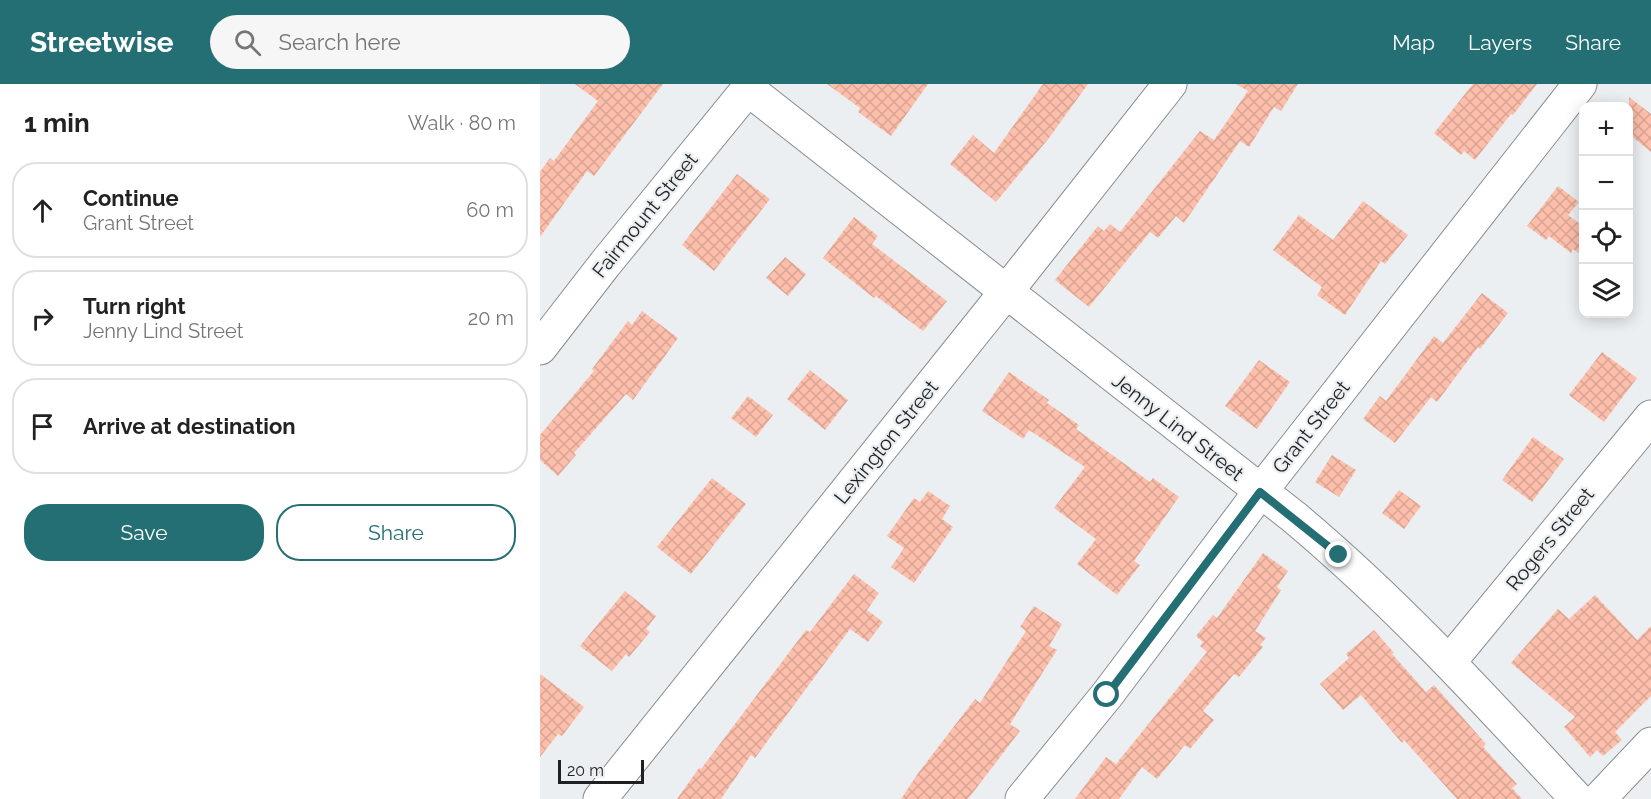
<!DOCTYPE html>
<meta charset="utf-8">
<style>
:root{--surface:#fff;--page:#f6f6f6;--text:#222;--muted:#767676;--line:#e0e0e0;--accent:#246f73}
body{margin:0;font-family:Raleway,sans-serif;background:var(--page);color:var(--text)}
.controls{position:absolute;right:18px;top:18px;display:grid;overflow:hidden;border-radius:12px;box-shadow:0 3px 15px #0003}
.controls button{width:54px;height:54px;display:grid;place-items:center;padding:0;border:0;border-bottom:2px solid var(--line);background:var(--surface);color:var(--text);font:30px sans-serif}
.scale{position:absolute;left:18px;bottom:15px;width:86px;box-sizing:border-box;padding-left:6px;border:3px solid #1f2021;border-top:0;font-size:16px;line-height:21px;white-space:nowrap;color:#1f2021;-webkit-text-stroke:4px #ebeff2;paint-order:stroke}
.stop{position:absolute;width:18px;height:18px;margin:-14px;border:4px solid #246f73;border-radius:50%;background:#fff}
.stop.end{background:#246f73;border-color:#fff;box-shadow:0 2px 6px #0008}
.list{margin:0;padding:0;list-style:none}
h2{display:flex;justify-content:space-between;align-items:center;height:78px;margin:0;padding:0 24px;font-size:26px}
h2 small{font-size:20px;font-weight:400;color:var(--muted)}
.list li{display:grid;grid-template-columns:39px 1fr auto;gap:18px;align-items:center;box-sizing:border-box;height:96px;margin:0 12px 12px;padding:0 12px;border:2px solid var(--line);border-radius:24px}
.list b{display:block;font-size:22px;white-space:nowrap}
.list p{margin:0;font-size:20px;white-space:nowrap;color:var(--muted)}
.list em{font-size:20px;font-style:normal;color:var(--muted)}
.actions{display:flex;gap:12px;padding:18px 24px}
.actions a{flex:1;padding:14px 0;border:2px solid var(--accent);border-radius:24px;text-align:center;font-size:21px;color:var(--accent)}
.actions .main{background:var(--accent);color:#fff}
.icon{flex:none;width:33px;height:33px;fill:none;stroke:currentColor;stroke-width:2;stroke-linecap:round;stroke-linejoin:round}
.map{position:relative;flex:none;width:1111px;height:715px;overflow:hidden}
header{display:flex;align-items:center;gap:36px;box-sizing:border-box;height:84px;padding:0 30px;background:var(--accent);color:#fff}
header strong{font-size:28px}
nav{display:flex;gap:33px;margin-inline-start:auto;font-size:21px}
.search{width:420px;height:54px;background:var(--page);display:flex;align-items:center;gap:15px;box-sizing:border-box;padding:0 21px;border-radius:33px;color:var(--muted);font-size:22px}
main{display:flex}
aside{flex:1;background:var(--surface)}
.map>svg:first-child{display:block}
</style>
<header>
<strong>Streetwise</strong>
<div class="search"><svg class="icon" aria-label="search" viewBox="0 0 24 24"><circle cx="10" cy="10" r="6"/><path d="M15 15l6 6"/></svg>Search here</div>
<nav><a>Map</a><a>Layers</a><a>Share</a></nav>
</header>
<main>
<aside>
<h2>1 min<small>Walk · 80 m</small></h2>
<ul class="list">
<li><svg class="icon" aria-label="ahead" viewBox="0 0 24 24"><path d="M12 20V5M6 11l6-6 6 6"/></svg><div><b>Continue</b><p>Grant Street</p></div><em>60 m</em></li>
<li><svg class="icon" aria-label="right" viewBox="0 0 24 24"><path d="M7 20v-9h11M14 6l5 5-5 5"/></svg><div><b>Turn right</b><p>Jenny Lind Street</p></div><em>20 m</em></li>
<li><svg class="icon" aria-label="arrive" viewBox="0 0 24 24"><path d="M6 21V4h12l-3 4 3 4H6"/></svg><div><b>Arrive at destination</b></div></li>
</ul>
<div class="actions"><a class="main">Save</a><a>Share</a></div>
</aside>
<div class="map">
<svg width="1111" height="715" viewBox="0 0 1111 715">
<defs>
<pattern id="building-cross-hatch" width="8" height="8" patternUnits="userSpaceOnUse" patternTransform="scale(1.5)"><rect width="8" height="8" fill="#fdbfab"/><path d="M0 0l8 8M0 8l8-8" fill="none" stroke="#d8a493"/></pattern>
</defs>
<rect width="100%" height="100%" fill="#ebeff2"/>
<g fill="url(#building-cross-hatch)">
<path d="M35 0H123L54 92 47 87 0 153V88L10 74 14 77 58 17Z"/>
<path d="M287 0H388L351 52 318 28 320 24Z"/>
<path d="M503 0H548L509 54 456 118 410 80 433 51 454 69Z"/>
<path d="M696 0H758L741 27 734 23 709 63 700 57 644 139 636 132 618 154 610 148 549 223 515 196 558 142 564 147 570 140 580 148 660 47 674 56 708 7Z"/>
<path d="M933 0H997L973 31 971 30 935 76 924 67 921 71 894 49Z"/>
<path d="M1089 13 1111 30V68L1089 50Z"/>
<path d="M197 90 230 115 174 187 142 161Z"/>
<path d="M1018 102 1039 118 1028 131 1044 143V173L1033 165 1031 169 1009 152 1006 156 987 142Z"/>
<path d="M823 117 868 151 845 180 841 177 805 231 777 211 782 203 733 166 759 131 793 156Z"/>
<path d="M314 133 338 152 332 160 407 217 383 247 336 212 334 214 283 174Z"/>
<path d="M245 173 266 190 248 212 226 194Z"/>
<path d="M942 209 968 229 940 265 938 263 897 318 891 313 855 359 823 335 840 312 846 317 894 252 903 259Z"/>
<path d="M102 227 138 254 93 316 86 310 34 369 36 371 18 392 0 376V351L54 287 52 285 88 237 92 241Z"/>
<path d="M1062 268 1097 294 1064 338 1029 311Z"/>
<path d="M719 276 750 298 717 345 685 322Z"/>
<path d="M270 286 308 316 285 346 247 315Z"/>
<path d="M469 288 509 316 507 319 539 341 536 345 610 398 613 394 639 413 594 477 600 481 577 511 537 480 556 455 514 424 545 383 489 346 483 355 442 327Z"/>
<path d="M208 312 233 331 216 353 191 334Z"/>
<path d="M993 353 1024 375 992 418 962 396Z"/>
<path d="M792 371 816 386 799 413 775 398Z"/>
<path d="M172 394 206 420 151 490 117 463Z"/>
<path d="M859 406 881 422 864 445 842 429Z"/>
<path d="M388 407 410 422 402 435 413 443 374 499 351 483 364 464 347 452 374 414 380 418Z"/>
<path d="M723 469 748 487 737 503 741 506 715 547 726 554 720 561 723 563 699 593 694 590 663 627 674 636 650 665 645 661 617 695 602 683 579 715H535L566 673 576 680 667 568 660 562 663 558 656 552 673 531 677 534Z"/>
<path d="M314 490 339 509 327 526 343 538 328 558 310 545 215 674 211 671 181 715H137L159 684 161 685 266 546 270 548Z"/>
<path d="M85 507 116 532 106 545 110 548 89 573 86 570 72 587 40 562Z"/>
<path d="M1055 511 1097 556 1111 542V612L1075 648 1082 656 1063 672 1057 666 1050 673 1024 643 1035 633 971 579 1018 525 1029 535Z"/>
<path d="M494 522 522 540 509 562 517 566 470 640 480 647 428 715H361L379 688 435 615 440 619 486 547 480 543Z"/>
<path d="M834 546 854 569 852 570 886 608 894 601 909 618 946 660 943 663 977 700 972 704 982 715H917L864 656 862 659 821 611 803 626 780 600 809 574 806 570Z"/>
<path d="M0 590 44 623 22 652 18 650 0 673Z"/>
</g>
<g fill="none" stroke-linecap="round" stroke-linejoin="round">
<defs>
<g id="minor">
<path d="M208 5 754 433C858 520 945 616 1037 715"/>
<path d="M0 264 65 180 212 0"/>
<path d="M910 577 1111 333"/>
<path d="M60 715 466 208 630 0"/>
<path d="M482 715 567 611 720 408 1040 0"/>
<path d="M1059 715 1111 660"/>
</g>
</defs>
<use href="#minor" stroke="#8a8d8f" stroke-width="35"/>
<use href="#minor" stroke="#fff" stroke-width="33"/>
</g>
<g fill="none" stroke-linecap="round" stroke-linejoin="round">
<path stroke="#246f73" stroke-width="8" d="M567 611 720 408 799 471"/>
</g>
<g text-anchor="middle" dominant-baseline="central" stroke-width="4.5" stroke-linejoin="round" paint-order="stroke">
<g font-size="20" fill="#1f2021" stroke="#ebeff2">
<text transform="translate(105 131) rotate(-51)">Fairmount Street</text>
<text transform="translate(638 343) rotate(38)">Jenny Lind Street</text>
<text transform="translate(771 343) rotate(-52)">Grant Street</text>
<text transform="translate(346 358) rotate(-51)">Lexington Street</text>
<text transform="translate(1010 455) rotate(-51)">Rogers Street</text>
</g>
</g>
</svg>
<div class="controls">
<button>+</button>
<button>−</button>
<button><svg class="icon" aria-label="locate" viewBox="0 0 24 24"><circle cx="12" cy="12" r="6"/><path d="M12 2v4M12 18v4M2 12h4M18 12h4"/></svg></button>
<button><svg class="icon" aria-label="layers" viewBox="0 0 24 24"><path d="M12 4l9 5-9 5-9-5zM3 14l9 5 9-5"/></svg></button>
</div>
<div class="scale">20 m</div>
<div class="stop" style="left:567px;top:611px"></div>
<div class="stop end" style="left:799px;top:471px"></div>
</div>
</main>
